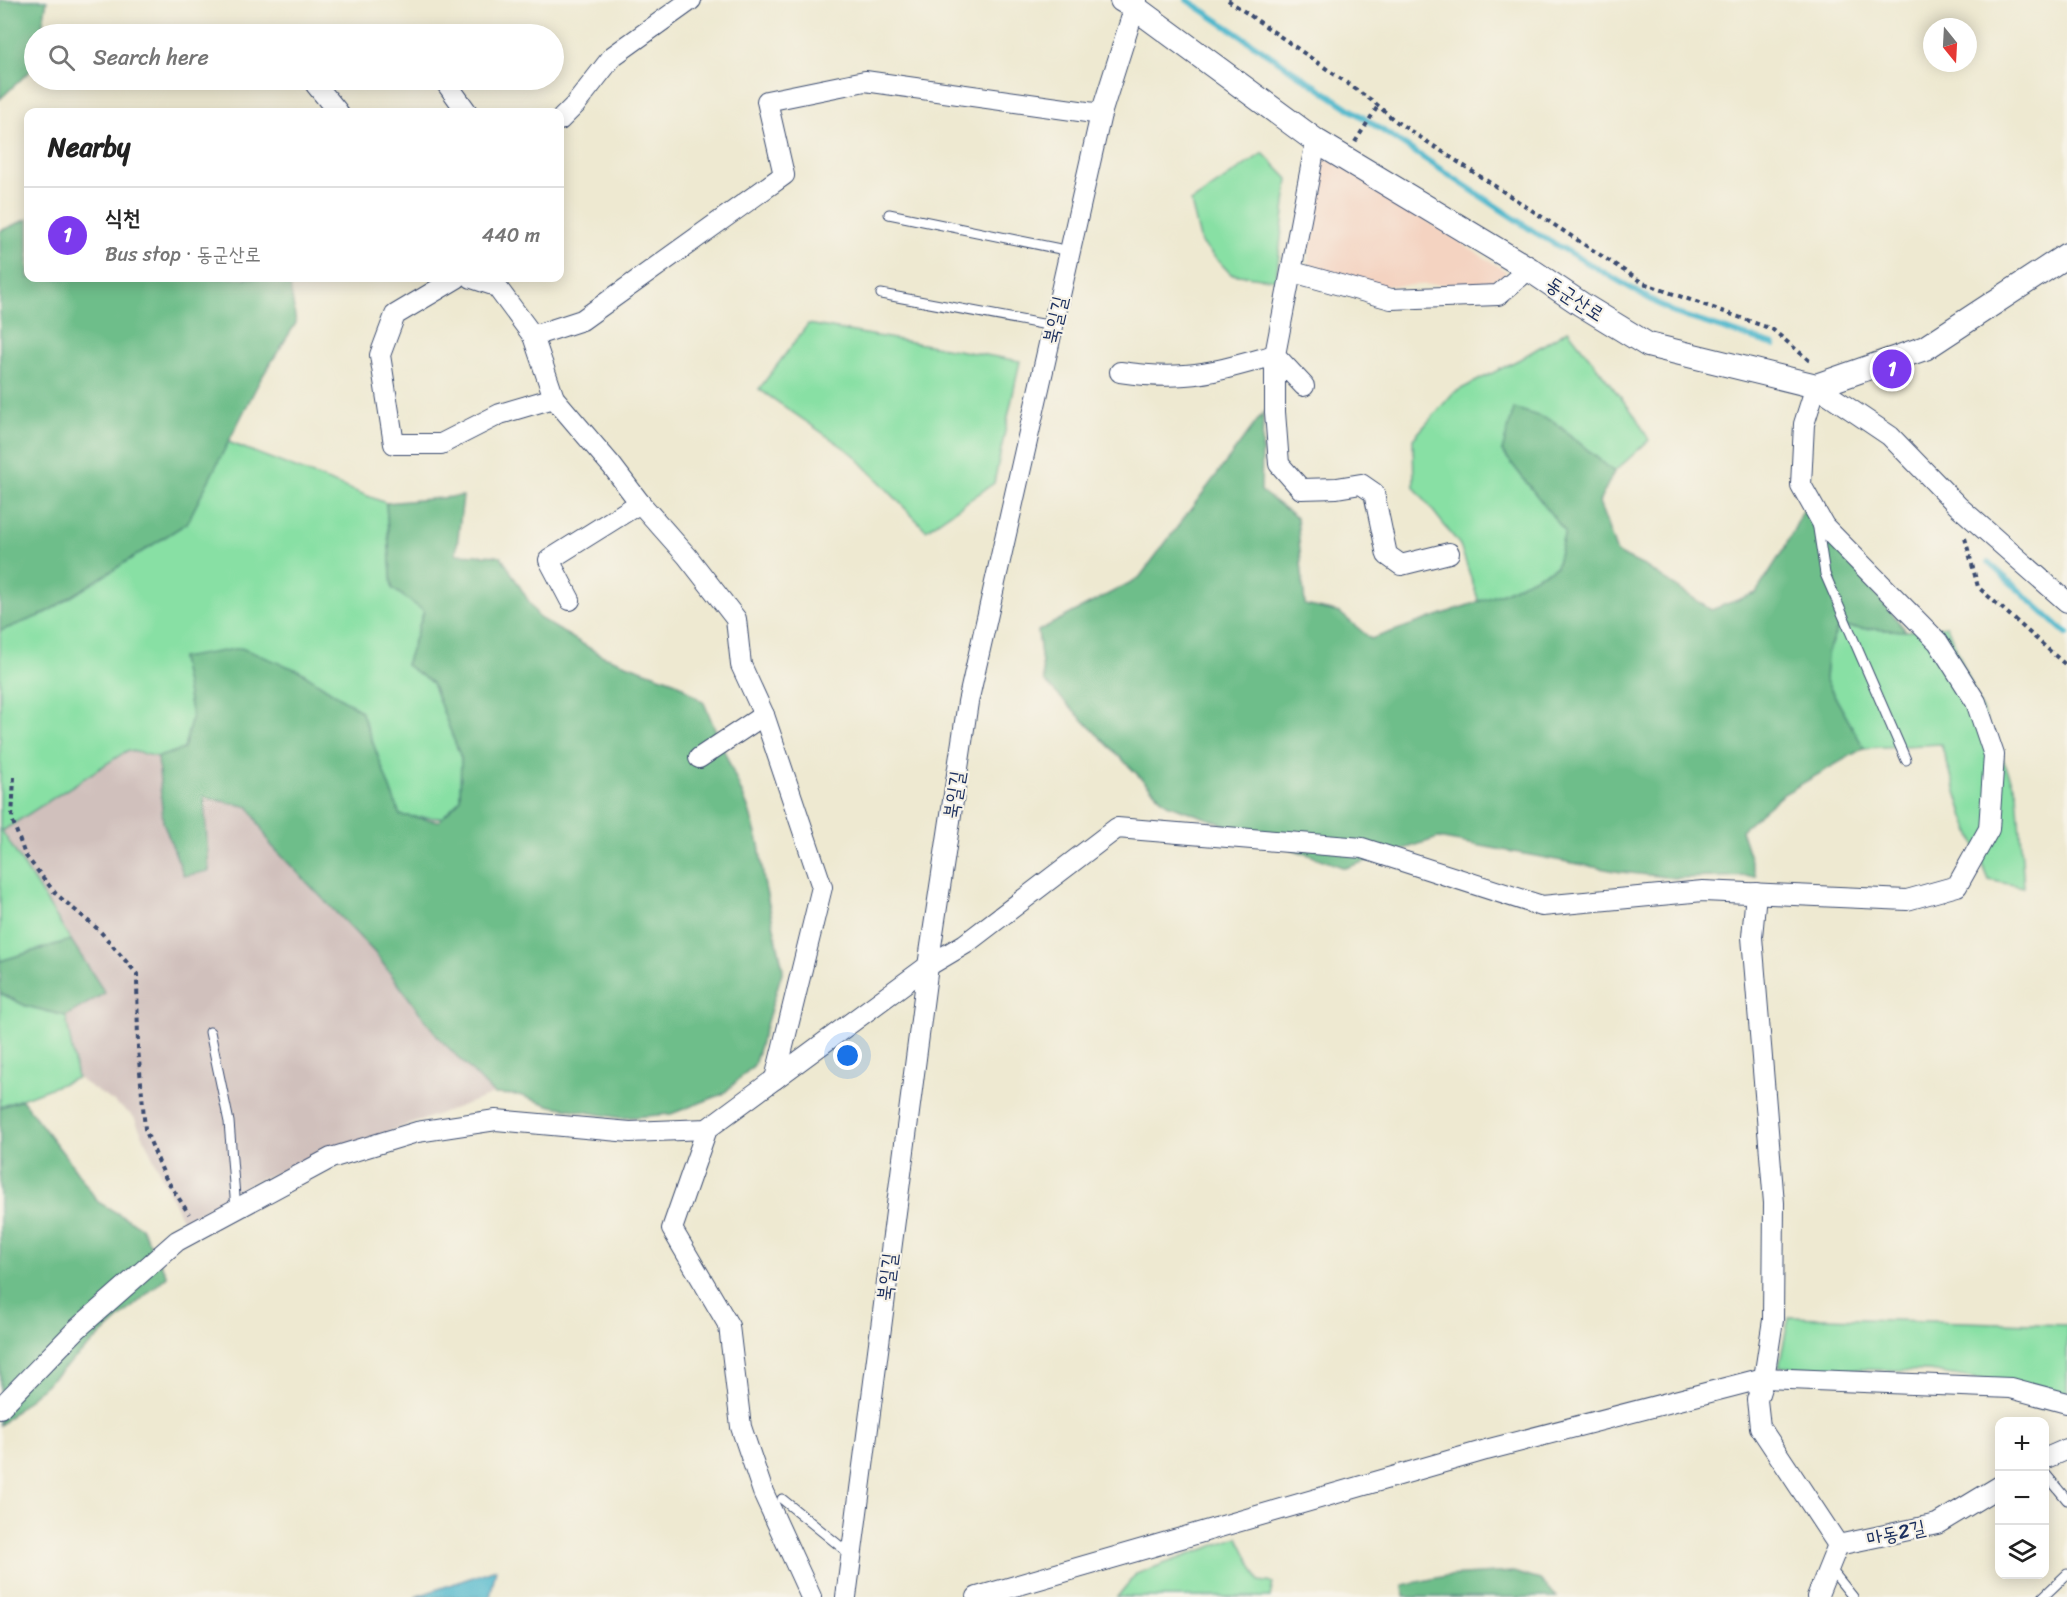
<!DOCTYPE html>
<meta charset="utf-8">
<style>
:root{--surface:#fff;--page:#f2f2f2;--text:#222;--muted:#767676;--line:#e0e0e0;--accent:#7c3aed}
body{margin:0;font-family:Sriracha,"Poor Story",sans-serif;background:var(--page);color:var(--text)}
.controls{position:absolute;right:18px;bottom:18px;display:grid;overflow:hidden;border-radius:12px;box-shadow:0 3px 15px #0003}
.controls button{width:54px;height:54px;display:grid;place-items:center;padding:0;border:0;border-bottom:2px solid var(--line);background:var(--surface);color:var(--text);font:30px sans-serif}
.compass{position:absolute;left:1923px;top:18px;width:54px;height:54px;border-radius:50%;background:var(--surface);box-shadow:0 3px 15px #0003;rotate:162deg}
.you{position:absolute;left:848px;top:1056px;width:21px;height:21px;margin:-15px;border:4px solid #fff;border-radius:50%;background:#1a73e8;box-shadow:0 0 0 9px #1a73e833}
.badge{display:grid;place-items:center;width:39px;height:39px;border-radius:50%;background:var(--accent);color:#fff;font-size:20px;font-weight:700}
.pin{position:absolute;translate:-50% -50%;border:3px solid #fff;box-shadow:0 2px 6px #0006}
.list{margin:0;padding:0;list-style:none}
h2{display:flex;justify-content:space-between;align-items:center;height:78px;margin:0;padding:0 24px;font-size:26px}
h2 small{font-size:20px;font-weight:400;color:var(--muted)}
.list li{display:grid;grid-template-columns:39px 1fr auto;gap:18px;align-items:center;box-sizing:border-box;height:96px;padding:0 24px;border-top:2px solid var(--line)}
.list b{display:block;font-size:22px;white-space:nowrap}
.list p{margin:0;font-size:20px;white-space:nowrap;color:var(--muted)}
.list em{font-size:20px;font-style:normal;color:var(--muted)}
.icon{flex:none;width:33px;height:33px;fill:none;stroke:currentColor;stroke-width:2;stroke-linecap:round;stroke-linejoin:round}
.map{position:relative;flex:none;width:2067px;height:1597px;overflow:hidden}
.search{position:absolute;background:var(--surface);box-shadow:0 3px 15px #0003;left:24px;top:24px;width:540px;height:66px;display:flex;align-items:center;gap:15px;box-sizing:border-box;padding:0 21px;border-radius:33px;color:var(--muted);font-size:22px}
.panel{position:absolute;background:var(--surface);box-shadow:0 3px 15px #0003;left:24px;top:108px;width:540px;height:174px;border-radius:12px}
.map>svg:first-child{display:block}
</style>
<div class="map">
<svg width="2067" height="1597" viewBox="0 0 2067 1597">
<rect width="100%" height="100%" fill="#f7f3e8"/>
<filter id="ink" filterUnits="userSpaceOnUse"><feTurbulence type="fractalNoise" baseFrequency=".0167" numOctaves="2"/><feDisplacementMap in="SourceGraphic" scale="12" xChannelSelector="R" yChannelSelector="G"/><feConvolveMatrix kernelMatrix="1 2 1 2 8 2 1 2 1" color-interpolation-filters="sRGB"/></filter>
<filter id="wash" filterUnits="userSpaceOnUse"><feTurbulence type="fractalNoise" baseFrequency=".008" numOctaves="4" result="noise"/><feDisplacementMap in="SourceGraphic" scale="24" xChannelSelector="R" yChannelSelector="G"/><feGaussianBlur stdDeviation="1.35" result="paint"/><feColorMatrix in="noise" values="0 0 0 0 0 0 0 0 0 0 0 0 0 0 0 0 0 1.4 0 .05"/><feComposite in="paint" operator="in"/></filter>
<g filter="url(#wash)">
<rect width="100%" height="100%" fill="#eee9d1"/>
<path fill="#f4d3c1" d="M1324 156 1507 272 1489 283 1382 286 1308 265Z"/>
<path fill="#d0c0bc" d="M128 750 158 757 163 822 209 870 204 797 249 807 271 845 375 953 439 1038 494 1094 252 1182 183 1222 134 1117 117 1104 77 1078 66 1016 104 993 2 831Z"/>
<g fill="#88e0a4" stroke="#528881" stroke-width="1.5">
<path d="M1263 153 1288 179 1276 280 1231 274 1201 243 1191 202Z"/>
<path d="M808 324 1020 361 994 483 926 530 853 454 759 389Z"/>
<path d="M1568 330 1636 417 1649 440 1614 472 1553 421 1502 451 1565 531 1556 567 1503 593 1479 602 1460 545 1414 487 1413 439 1453 393 1520 359Z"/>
<path d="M228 442 386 503 392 588 424 611 406 665 432 683 461 758 460 800 442 818 400 816 361 711 181 658 192 716 184 749 158 757 128 750 2 831 71 940 0 961V631L44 614 187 523Z"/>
<path d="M1947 626 2017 793 2024 887 1989 880 1964 817 1941 744 1864 748 1825 679 1827 654 1838 627 1906 631Z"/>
<path d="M0 993 26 1006 66 1016 77 1078 0 1107Z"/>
<path d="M1789 1317 2067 1325V1394L1930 1371 1779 1367Z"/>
<path d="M1238 1537 1259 1581 1273 1583 1270 1597H1117L1136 1574Z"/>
</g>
<g fill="#6ebe8a" stroke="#447674" stroke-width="1.5">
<path d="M0 0H47L41 34H34V67L0 99Z"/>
<path d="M28 219V278H289L296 323 260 380 187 523 44 614 0 631V231Z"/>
<path d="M1514 408 1553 421 1614 472 1599 502 1617 553 1646 567 1711 610 1756 593 1784 549 1804 509 1837 546 1906 631 1838 627 1827 653 1825 679 1864 748 1782 795 1741 830 1756 876 1676 878 1621 872 1438 838 1345 868 1167 804 1044 681 1038 631 1139 578 1263 413 1261 491 1297 518 1305 605 1340 613 1371 639 1503 593 1556 567 1565 532 1502 451Z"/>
<path d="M463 496 456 554 501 556 539 618 601 655 676 682 704 703 749 810 759 844 764 882 783 969 754 1065 723 1094 671 1114 621 1118 552 1106 519 1095 494 1094 439 1038 375 953 271 845 249 807 204 797 209 871 184 876 163 822 158 757 184 749 192 716 181 658 241 648 300 671 361 711 400 815 439 821 460 800 461 758 432 683 406 665 424 611 392 588 386 503Z"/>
<path d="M71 940 105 993 66 1016 26 1006 0 993V961Z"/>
<path d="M22 1100 70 1162 98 1202 141 1227 167 1276 0 1425V1107Z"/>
<path d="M1513 1572 1540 1580 1557 1597H1404L1403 1585 1446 1576Z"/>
</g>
<path fill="#4eb7cc" stroke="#347395" stroke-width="1.5" d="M496 1569 490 1597H415Z"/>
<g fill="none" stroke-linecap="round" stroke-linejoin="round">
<g stroke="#4eb7cc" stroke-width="6">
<path d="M1187 0 1536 233 1674 313 1774 345"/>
<path d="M1988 562 2067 634"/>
</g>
</g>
</g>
<g filter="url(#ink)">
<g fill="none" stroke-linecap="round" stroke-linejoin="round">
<defs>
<g id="service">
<path d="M889 214 1070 251"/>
<path d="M881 294 1053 326"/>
<path d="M1817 522 1825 574 1906 760"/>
<path d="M210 1032 229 1122 236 1209"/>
<path d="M2044 1472 2067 1500"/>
<path d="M782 1499 851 1555"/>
<path d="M1829 1567 1853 1597"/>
<path d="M2043 1597 2067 1574"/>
</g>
<g id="minor">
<path d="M444 80 467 112"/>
<path d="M316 85 338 112"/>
<path d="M560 120 575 105 613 56 691 0"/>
<path d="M1293 272 1391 299 1498 295 1529 269"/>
<path d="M457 278 395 315 380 355 394 444H441L500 414 554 398"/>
<path d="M472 278 496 286 533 336"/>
<path d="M1120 372C1141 375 1163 377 1185 375 1215 373 1246 363 1275 355V412L1279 464 1301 489 1337 488 1361 484 1374 493 1387 555 1401 565 1449 553"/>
<path d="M1304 386 1275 355 1316 141"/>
<path d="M640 503 612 466 554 398 533 336 582 320 784 175 767 101 865 81 1101 114"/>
<path d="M570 600 549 560 640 503 687 556 736 619 741 665 764 715 822 887 775 1079"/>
<path d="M699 758 764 715"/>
<path d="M1756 893 1752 937 1774 1203 1773 1320 1764 1378 1757 1400 1760 1427 1838 1545"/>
<path d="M707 1129 672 1229 729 1326 741 1427 763 1492 811 1597"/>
<path d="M0 1408 77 1329 177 1241 331 1158 417 1132 496 1120 630 1132 707 1129 928 966 965 944 1117 828 1362 848 1542 906 1703 891 1907 900 1957 886 1989 829 1994 755 1976 702 1938 642 1824 526 1801 485 1804 424 1816 386 1890 436 1958 506 2067 602"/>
<path d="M2044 1459 2067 1449"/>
<path d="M846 1597 928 966 968 702 1101 114 1137 0"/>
<path d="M977 1597 1486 1450 1764 1378 2011 1388 2067 1403"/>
<path d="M1817 1597 1838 1545 1937 1524 2000 1486"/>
</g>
<path id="tertiary" d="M1122 0 1134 7 1316 141 1529 269 1581 304 1648 345 1816 386 1925 348 2067 255"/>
</defs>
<use href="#service" stroke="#3b4b6f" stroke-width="11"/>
<use href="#minor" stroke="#3b4b6f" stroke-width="22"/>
<use href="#tertiary" stroke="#3b4b6f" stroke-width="26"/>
<g stroke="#3b4b6f" stroke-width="4" stroke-dasharray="4.5 4.5" stroke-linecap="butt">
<path d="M1228 0 1374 102 1394 120 1643 283 1772 329 1811 362"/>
<path d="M1355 142 1378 106"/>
<path d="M1965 538 1978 587 2067 666"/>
<path d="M14 777 12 819 25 855 56 894 99 930 137 974 138 1048 145 1129 165 1177 189 1214"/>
</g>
<use href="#service" stroke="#fff" stroke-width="9"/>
<use href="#minor" stroke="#fff" stroke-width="20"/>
<use href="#tertiary" stroke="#fff" stroke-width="24"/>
</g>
</g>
<g text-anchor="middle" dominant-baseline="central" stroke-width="4.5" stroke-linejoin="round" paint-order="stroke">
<g font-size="20" fill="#1b2f5e" stroke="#f7f3e8">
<text transform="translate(1575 299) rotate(33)">동군산로</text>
<text transform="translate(1055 320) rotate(-77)">북일길</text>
<text transform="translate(954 795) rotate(-81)">북일길</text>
<text transform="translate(887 1277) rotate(-83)">북일길</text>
<text transform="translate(1896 1533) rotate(-12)">마동2길</text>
</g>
</g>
</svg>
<div class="controls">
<button>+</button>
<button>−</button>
<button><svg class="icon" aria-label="layers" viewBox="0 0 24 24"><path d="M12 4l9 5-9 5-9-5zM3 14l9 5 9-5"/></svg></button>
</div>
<svg class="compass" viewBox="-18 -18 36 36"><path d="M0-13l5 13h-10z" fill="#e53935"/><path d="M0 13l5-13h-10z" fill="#767676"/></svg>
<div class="you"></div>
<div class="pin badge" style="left:1892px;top:369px">1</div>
<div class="search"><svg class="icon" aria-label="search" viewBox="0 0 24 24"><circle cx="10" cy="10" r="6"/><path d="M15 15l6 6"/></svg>Search here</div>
<section class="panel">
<h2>Nearby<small></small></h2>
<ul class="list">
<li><span class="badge">1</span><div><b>식천</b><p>Bus stop · 동군산로</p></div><em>440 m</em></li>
</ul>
</section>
</div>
